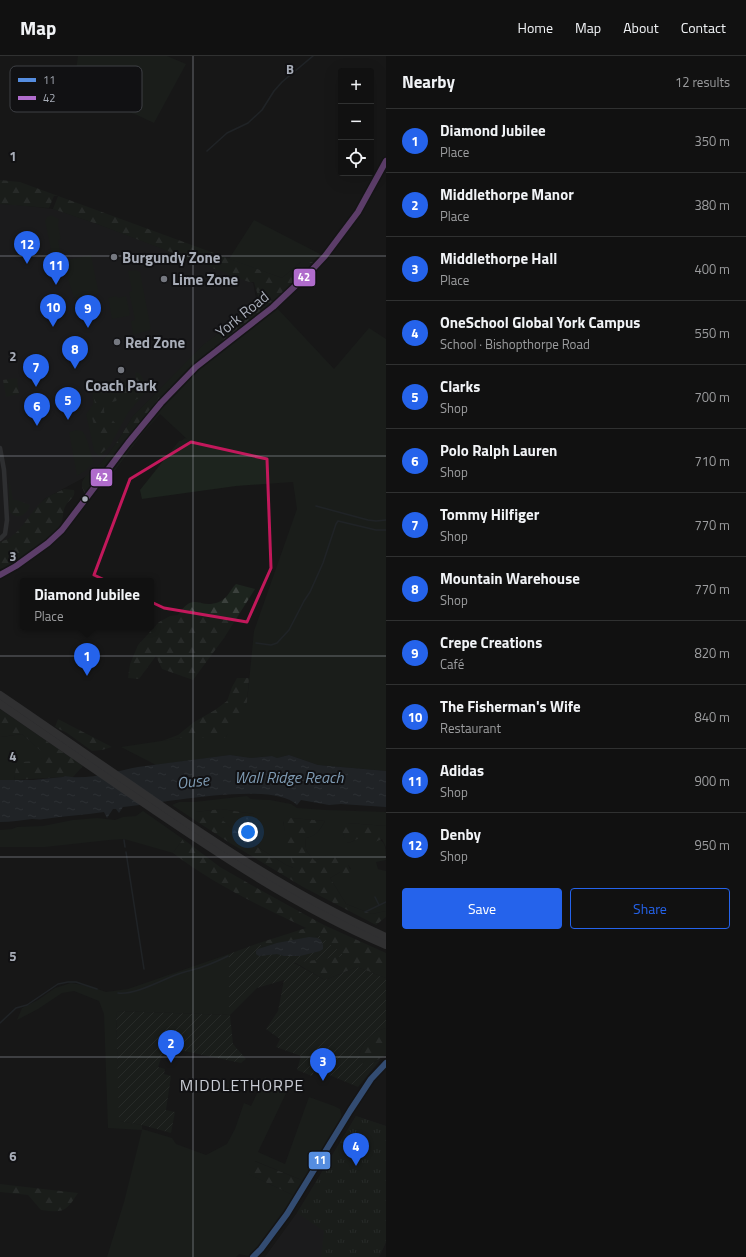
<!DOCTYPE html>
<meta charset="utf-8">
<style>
:root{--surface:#111;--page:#1a1a1a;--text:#f1f3f6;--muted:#9c9d9f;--line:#303131;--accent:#2563eb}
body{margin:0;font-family:"Titillium Web",sans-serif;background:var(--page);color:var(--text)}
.controls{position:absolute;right:12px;top:12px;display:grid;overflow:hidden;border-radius:4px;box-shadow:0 4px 16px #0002}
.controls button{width:36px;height:36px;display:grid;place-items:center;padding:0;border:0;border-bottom:1px solid var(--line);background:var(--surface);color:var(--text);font:20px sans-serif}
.you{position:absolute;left:248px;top:776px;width:14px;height:14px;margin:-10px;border:3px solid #fff;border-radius:50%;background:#1a73e8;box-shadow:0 0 0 6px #1a73e833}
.badge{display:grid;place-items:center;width:26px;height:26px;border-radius:50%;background:var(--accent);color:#fff;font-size:13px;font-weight:700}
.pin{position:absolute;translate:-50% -33px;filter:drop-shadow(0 1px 2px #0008)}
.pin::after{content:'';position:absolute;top:21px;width:14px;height:12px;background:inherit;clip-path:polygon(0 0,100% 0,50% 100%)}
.popup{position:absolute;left:20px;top:522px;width:134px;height:52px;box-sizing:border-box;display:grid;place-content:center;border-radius:4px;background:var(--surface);filter:drop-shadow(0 1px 3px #0005);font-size:13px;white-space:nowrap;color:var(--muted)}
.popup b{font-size:15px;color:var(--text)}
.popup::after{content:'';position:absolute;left:50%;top:100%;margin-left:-8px;border:8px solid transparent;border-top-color:var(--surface)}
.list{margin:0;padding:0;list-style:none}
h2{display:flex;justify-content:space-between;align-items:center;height:52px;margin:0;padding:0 16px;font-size:17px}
h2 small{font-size:13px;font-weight:400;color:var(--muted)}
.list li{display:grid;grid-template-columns:26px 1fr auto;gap:12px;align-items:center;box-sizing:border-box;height:64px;padding:0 16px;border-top:1px solid var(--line)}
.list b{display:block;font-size:15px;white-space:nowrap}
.list p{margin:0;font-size:13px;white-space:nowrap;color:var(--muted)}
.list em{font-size:13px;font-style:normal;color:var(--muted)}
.actions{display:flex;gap:8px;padding:12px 16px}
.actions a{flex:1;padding:9px 0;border:1px solid var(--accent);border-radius:4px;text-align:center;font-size:14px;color:var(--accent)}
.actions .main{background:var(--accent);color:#fff}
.icon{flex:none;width:22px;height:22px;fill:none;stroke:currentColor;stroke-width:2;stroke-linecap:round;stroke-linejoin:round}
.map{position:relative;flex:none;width:386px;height:1201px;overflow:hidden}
header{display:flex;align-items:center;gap:24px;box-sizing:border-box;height:56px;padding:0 20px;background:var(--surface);border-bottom:1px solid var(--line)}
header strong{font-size:19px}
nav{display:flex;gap:22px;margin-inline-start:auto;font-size:14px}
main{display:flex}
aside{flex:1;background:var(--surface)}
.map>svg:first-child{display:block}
</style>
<header>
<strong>Map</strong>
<nav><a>Home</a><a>Map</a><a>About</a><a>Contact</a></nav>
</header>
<main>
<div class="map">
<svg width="386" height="1201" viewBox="0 0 386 1201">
<defs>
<pattern id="forest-firs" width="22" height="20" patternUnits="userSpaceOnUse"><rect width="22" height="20" fill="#1d241e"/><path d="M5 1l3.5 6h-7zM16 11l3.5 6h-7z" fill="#3b413d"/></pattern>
<pattern id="park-tufts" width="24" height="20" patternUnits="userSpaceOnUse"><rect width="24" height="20" fill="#1d241e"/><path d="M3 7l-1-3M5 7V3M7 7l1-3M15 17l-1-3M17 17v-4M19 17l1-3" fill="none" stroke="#3b413d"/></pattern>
<pattern id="garden-furrows" width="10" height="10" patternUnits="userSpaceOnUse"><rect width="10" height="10" fill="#1d241e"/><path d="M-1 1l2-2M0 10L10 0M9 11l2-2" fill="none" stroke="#3b413d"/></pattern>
<pattern id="water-ripples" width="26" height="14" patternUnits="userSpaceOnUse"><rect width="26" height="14" fill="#2a3239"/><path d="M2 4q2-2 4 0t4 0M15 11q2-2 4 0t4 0" fill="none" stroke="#464d54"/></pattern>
</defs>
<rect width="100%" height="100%" fill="#171717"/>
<g fill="#212123">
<path d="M0 148 16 149 53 153 97 168 253 227 257 248 203 289 133 360 117 386 102 406 85 421 44 443 18 476 12 481 0 486Z"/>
<path d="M356 1060 386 1070V1186L379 1201H265L297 1157Z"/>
</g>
<g fill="#1d241e">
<path d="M78 0H167L186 8 154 67 137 59 109 49 111 45 85 36V33L74 29Z"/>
<path d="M51 159 59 163 58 169 61 183 58 184 62 205 91 199 99 238 74 242 62 205 54 208 45 165 47 161Z"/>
<path d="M254 164 320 198 313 206H301L282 222 229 203Z"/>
<path d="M136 214 140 216 151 273 147 275 133 279 131 265 135 264 129 236 132 235 128 215Z"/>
<path d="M116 240 118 242 126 240 130 258 129 260 112 263 108 242Z"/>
<path d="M276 251 334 313 369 272 386 283V715L318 709 289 699 277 702 272 700 251 702 230 699 156 709 121 691 181 682H225L247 646 254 575 297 453 293 426 236 430 142 443 140 434 179 385H181L185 382 187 383 160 358 142 378 101 433 97 431 100 432 102 430 130 391 159 357 157 355 178 332 217 298Z"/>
<path d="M143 323 144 333 146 336 128 357 110 390 101 401 99 400 94 395 86 358 93 348 92 333Z"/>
<path d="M76 374 82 375C88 380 90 398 94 406L85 415 77 420 69 376Z"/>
<path d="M22 678 43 696 42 702 38 706 17 711 14 724H0V681Z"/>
<path d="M247 740 251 743 270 744 291 748 297 752 326 754 386 756V770L347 767 343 777 347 787C354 786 355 783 361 781 365 779 370 780 374 781 386 785 386 791 386 804L376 806 378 813 386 815V855L372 858 346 848 330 822 340 816 351 813 337 794 315 805C307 797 304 793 306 782 316 780 320 774 325 765L292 762 283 766 294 812 286 809 245 783 220 763 224 761 254 758 221 753 196 756V765L172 749 179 746H194Z"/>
<path d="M143 755 183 783 173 797 124 783 109 784 45 791H0V774L12 773 17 771 43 770 73 764 97 762 115 764 123 761 136 760Z"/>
<path d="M229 898 230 959 116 955 120 1065 142 1069V1073L172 1082 176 1088 206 1099 227 1088 235 1073 244 1047 251 1050 265 1021 288 1033 258 1096 285 1108 309 1041 334 1050 340 1053 342 1061 304 1125 255 1105 249 1118 295 1140 259 1193 249 1200 239 1198 236 1201H107L124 1146 142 1074 108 1072 104 958 99 945 74 935 62 937 38 953 17 964 22 952 38 944 55 932 71 927 89 930 106 936 128 933Z"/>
</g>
<g fill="url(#forest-firs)">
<path d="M0 124 20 126 282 222 301 206H313L295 227 198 306 170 333 149 356 85 438 82 431V426L85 421 102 406 117 386 133 360 203 289 263 244 258 240 254 226H249L97 168 53 153 58 140H54L49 152 0 148Z"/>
<path d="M137 316C144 319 147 334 141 341 140 342 137 343 135 344 127 342 121 337 116 345L112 346 108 344C104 349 103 353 105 359L110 361 115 367 114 370 111 372C110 385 112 390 100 398L97 397V378L92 375 91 372 94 369 91 357 95 348 92 333 136 324 135 317Z"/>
<path d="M17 322 19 338 6 341 3 324Z"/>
<path d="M9 423 13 444H17L30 449C28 459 15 466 9 454Z"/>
<path d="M64 433 74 434C76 441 70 443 66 449 62 455 64 464 60 470 52 483 15 509 0 513V486C23 479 27 457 45 443 50 439 58 436 64 433Z"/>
<path d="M236 528 255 533 224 582 193 624 162 613 156 600 139 623 128 622 130 608 138 589 159 566 170 560 178 559C195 534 198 554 219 546 228 542 230 534 236 528Z"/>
<path d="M237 622H249L247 646 238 665 225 682H181L162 685 178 679 194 666 215 654 227 645 232 631Z"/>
<path d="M0 653 83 710 72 722 65 720 63 721 14 724C15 720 15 714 17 711 22 702 35 708 42 702V696L22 678 0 681Z"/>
<path d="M58 663 112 691 102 694 92 695 67 677 55 671Z"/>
<path d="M221 753 254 758 263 761 253 764 224 761 221 763 245 783 286 809 293 812 285 777 283 763 292 762 325 765C319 774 317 780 306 782 304 793 307 797 315 805L337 793 347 802C347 808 351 813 351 820L343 821 340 816 330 822 346 848 372 858 386 855V861L376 869 303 831 230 787 196 765V756Z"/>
<path d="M347 767 386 770V791L382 783 375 786 368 784 367 780C359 781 354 786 346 787L343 777 339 774 342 770Z"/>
<path d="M183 783 220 811 255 831 324 869 386 897V922L357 911 325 924 294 906 320 880 263 891 259 887 306 872C260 850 213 828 173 797Z"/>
<path d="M386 972V999L364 1012 359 999C365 984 369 977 386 972Z"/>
<path d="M254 1105 304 1125 295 1140 248 1118Z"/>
<path d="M0 1128 78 1137C66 1156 63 1157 41 1154L28 1139 0 1136Z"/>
</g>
<path fill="url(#park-tufts)" d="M356 1060 386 1070V1186L379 1201H321L324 1175 297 1157Z"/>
<path fill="url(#garden-furrows)" d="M320 880 345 900 294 907 325 924 357 911 386 922V972C369 977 365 984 359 999L364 1011 381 1003 358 1031 315 1013 312 1020 297 1014 301 1000 276 991 280 983 266 973 278 955 284 924 257 932 230 959 233 988 246 1003 241 1007 165 991 158 1011 165 1013 164 1018 171 1020 166 1054 175 1056 171 1077 142 1069 119 1065 116 955 229 959V898L259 887 263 891Z"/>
<g fill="url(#water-ripples)">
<path d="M230 699 251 702 272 700 277 702 289 699 318 709 386 715V751L341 748 329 749 301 744 297 749C273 724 158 748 123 751L119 757 116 753H113L107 762 104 756C84 759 64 760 44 763 40 764 36 763 32 763 21 764 11 766 0 766V724H33L63 721 65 720C86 725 117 715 138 711 168 707 199 703 230 699Z"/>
<path d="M309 881 318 882 321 884 323 889V893L320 895 300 900H284L277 898 259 900 256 898V895L258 893 277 887Z"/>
</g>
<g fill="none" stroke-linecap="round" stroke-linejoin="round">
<g stroke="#2a3239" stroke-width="1.5">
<path d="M207 95 227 77 248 67 262 54 274 35 282 26 313 0"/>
<path d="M316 450 368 464 376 465 386 464"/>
<path d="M256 587 271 589 277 587 289 574 304 545 310 536 323 507 336 468 338 465 376 474H386"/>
<path d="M124 784 125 791"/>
<path d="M126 796 144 913"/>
<path d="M375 841 379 849"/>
<path d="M365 856 386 846"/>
<path d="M118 937C134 939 158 926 173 920 183 916 193 914 202 911 211 908 220 904 228 900"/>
<path d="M0 967 16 952 27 949 58 928 68 926H76L97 933"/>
</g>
<path stroke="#4b4c50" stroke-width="4.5" d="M0 392 4 414 7 464 5 478 0 483"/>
<g stroke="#4a4a4e" stroke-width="6">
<path d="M0 519 16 510 48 487 62 474 128 387 161 347 196 311 273 251 311 215 325 200 358 156 386 105"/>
<path d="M253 1201 261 1193 287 1158 350 1055 371 1023 386 1007"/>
</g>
<g stroke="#4e4e51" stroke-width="8">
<path d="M0 639C46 670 91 702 137 733 216 788 297 842 386 881"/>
<path d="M0 648C46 680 92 711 138 743 217 797 297 851 386 889"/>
</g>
<defs>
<path id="bus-1" d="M253 1201 261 1193 287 1158 350 1055 371 1023 386 1007"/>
<path id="bus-2" d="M0 519 16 510 48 487 62 474 128 387 161 347 196 311 273 251 311 215 325 200 358 156 386 105"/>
</defs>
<use href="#bus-1" stroke="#111113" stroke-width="9"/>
<use href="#bus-2" stroke="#111113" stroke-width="9"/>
<use href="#bus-1" stroke="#558de0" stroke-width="6"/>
<use href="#bus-2" stroke="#b06ccc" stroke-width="6"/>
</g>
<path d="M0 0H386V1201H0ZM191 386 267 403 271 512 247 566 164 552 94 519 130 423Z" fill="#171717" fill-opacity=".55" fill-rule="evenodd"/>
<path fill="none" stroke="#c2185b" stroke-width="3" stroke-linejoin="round" d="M191 386 267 403 271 512 247 566 164 552 94 519 130 423Z"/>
<path fill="none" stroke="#a8adb8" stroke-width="1" stroke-opacity="0.55" d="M193 0V1201M0 200H386M0 400H386M0 600H386M0 801H386M0 1001H386"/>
<g fill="#757880" stroke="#111113" stroke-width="1.5">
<circle cx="114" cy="201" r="4"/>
<circle cx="164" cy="223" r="4"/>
<circle cx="117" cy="286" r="4"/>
<circle cx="121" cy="314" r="4"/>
</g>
<circle fill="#a8adb8" stroke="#111113" stroke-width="1.5" cx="85" cy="443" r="3.5"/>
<g text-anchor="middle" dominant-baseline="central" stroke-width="4" stroke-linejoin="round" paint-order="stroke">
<g font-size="15" font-weight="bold" fill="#a8adb8" stroke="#111113" text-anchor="start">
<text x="122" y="201">Burgundy Zone</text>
<text x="172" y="223">Lime Zone</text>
<text x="125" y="286">Red Zone</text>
<text x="121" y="329" text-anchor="middle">Coach Park</text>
</g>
<g font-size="15" fill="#a8adb8" stroke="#111113">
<text transform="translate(242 258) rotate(-39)">York Road</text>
</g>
<g font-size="16" font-style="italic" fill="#7f9bb3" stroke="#111113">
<text x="289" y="721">Wall Ridge Reach</text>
<text transform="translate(193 725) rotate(-6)">Ouse</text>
</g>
<g font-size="16" letter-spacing="1" fill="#c9ccd4" stroke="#111113">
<text x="242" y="1029">MIDDLETHORPE</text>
</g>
</g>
<rect x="10" y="10" width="132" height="46" rx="6" fill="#111113" stroke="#3e4045" stroke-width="1"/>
<rect x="18" y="22" width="18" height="4" fill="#558de0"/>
<rect x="18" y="40" width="18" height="4" fill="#b06ccc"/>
<g font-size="11" fill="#a8adb8">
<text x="43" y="28">11</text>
<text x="43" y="46">42</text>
</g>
<g font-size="13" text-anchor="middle" font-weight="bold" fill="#a8adb8" stroke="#111113" stroke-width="4" stroke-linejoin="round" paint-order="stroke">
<text x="290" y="18">B</text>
<text x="13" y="105">1</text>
<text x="13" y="305">2</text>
<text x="13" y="505">3</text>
<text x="13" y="705">4</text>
<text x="13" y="905">5</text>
<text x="13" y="1105">6</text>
</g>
<g stroke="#111113" stroke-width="1.5">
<rect x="293" y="212" width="23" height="19" rx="4" fill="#b06ccc"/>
<rect x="90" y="412" width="23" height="19" rx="4" fill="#b06ccc"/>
<rect x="308" y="1095" width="23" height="19" rx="4" fill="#558de0"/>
</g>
<g font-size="11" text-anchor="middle" font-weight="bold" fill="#fff">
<text x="304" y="225">42</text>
<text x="102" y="425">42</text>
<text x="320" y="1108">11</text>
</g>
</svg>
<div class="controls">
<button>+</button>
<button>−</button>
<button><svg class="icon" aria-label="locate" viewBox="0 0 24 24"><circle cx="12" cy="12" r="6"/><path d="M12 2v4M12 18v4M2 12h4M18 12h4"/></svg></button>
</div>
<div class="you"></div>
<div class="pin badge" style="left:87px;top:620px">1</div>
<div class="popup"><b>Diamond Jubilee</b>Place</div>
<div class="pin badge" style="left:171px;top:1007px">2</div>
<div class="pin badge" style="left:323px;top:1025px">3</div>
<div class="pin badge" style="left:356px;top:1110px">4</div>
<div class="pin badge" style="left:68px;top:364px">5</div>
<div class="pin badge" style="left:37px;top:370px">6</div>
<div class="pin badge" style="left:36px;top:331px">7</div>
<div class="pin badge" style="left:75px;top:313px">8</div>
<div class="pin badge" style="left:88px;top:272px">9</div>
<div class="pin badge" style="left:53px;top:271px">10</div>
<div class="pin badge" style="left:56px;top:229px">11</div>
<div class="pin badge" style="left:27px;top:208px">12</div>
</div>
<aside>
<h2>Nearby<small>12 results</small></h2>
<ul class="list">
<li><span class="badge">1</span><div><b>Diamond Jubilee</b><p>Place</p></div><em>350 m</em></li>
<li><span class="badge">2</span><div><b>Middlethorpe Manor</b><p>Place</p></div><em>380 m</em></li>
<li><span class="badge">3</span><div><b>Middlethorpe Hall</b><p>Place</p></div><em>400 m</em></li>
<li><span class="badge">4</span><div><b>OneSchool Global York Campus</b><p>School · Bishopthorpe Road</p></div><em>550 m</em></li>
<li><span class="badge">5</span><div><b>Clarks</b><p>Shop</p></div><em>700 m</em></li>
<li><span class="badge">6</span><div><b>Polo Ralph Lauren</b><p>Shop</p></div><em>710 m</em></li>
<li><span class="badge">7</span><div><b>Tommy Hilfiger</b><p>Shop</p></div><em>770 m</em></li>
<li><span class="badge">8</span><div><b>Mountain Warehouse</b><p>Shop</p></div><em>770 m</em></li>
<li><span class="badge">9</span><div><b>Crepe Creations</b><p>Café</p></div><em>820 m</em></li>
<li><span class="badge">10</span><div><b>The Fisherman's Wife</b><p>Restaurant</p></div><em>840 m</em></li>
<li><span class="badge">11</span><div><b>Adidas</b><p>Shop</p></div><em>900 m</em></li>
<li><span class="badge">12</span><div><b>Denby</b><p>Shop</p></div><em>950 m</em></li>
</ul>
<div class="actions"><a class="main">Save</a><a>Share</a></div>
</aside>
</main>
